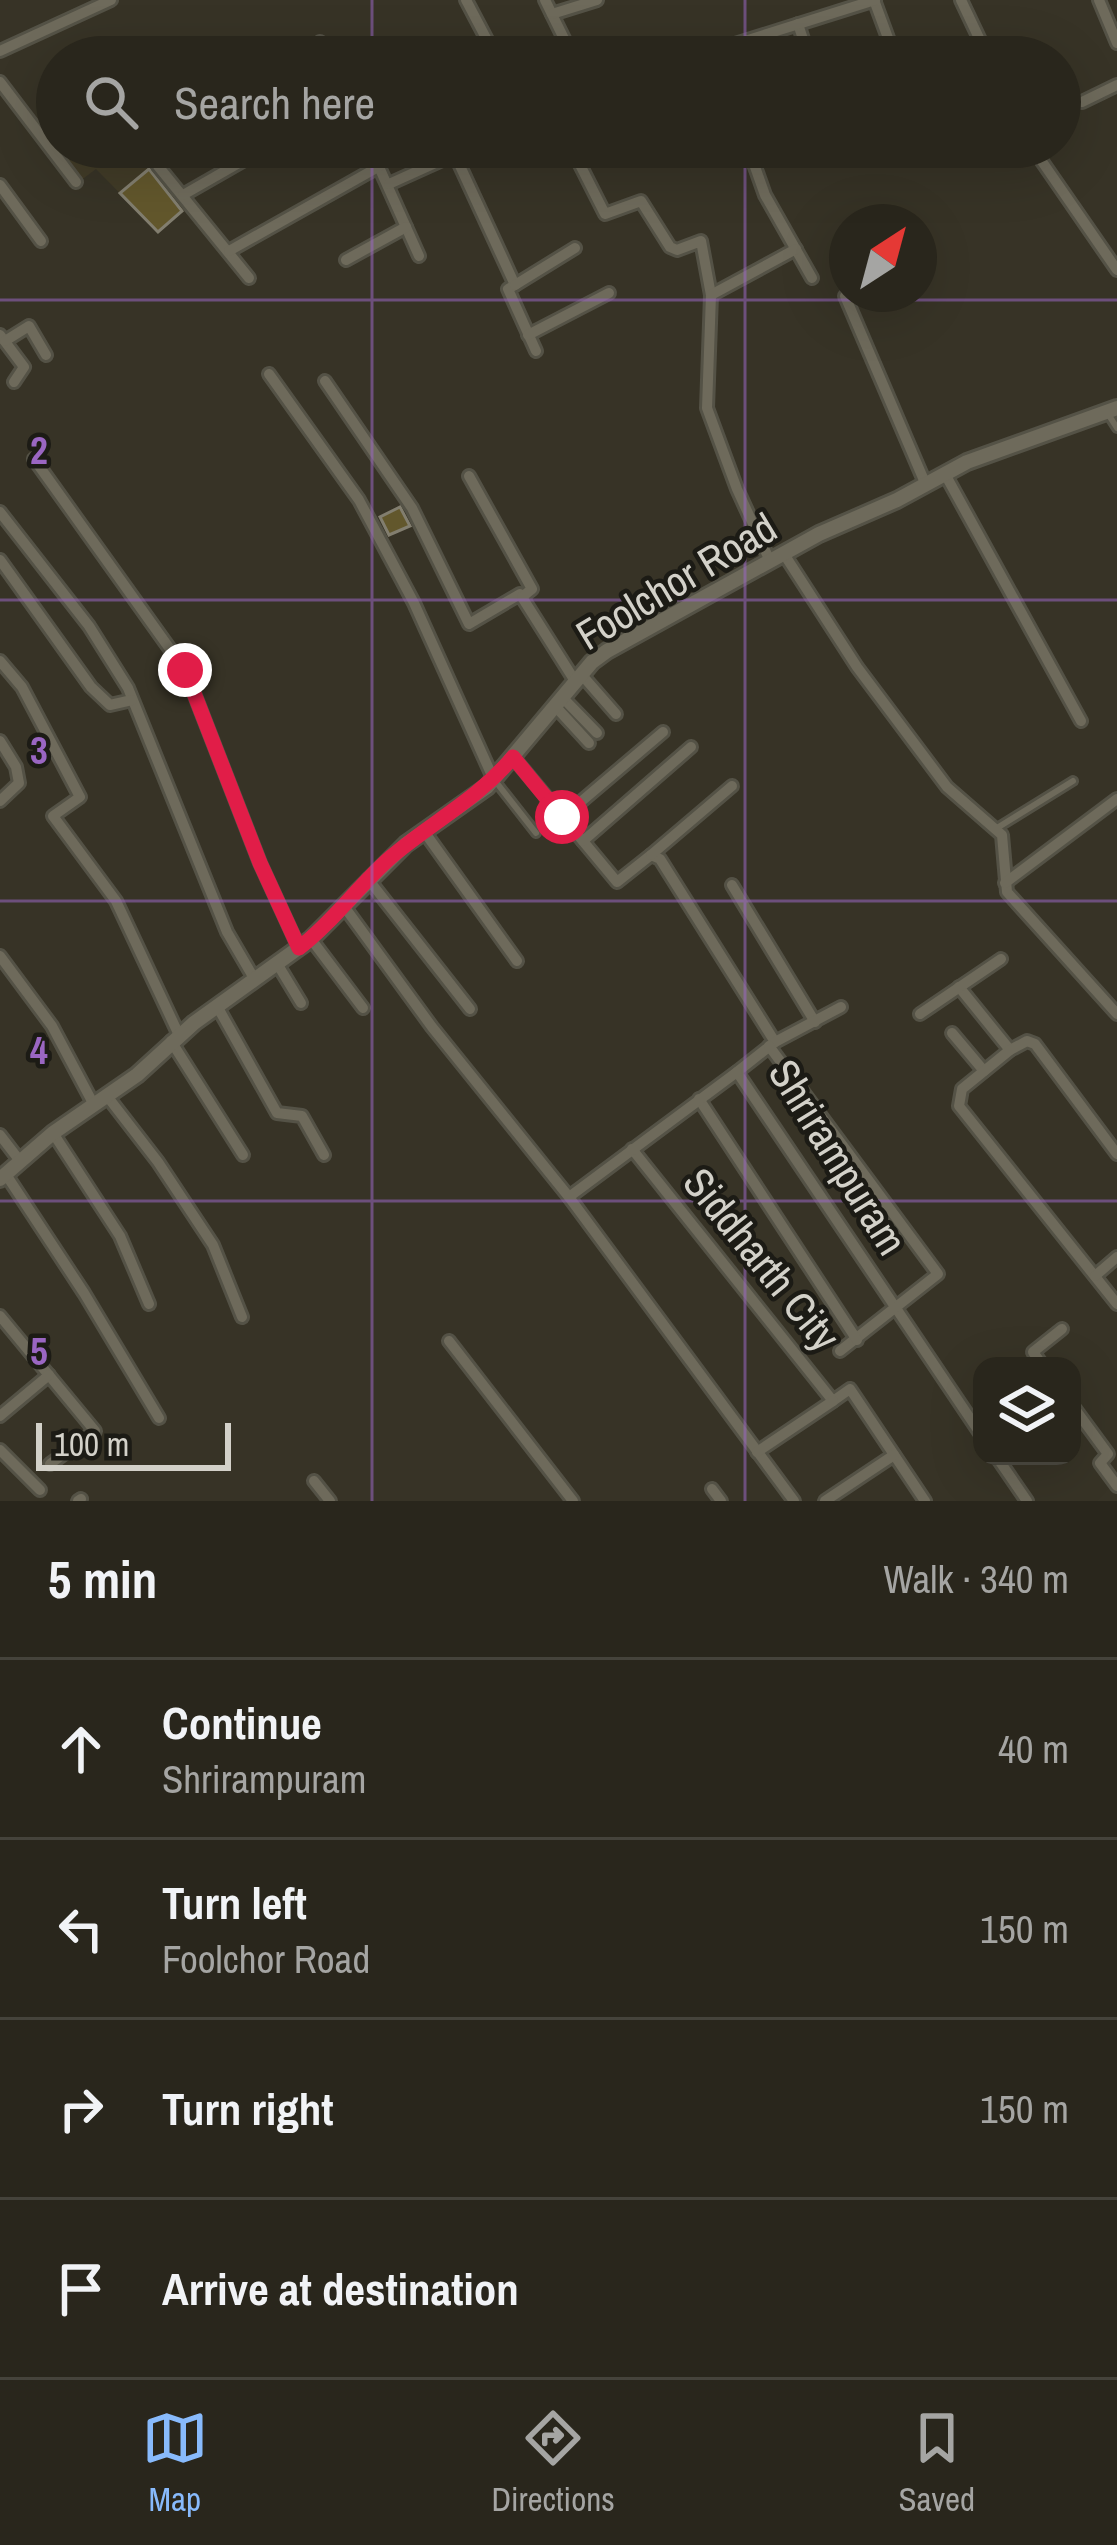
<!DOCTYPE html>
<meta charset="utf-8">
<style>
:root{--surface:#29261c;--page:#353229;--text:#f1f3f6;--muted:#a5a5a3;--line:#45433b;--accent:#88bafc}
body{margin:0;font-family:"Archivo Narrow",sans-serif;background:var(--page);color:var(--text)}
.controls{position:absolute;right:36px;bottom:36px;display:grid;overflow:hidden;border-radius:24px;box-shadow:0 12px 48px #0002}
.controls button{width:108px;height:108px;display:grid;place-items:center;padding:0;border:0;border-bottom:3px solid var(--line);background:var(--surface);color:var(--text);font:60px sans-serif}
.compass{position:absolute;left:829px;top:204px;width:108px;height:108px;border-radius:50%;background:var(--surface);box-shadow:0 12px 48px #0002;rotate:36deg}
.scale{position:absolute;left:36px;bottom:30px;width:195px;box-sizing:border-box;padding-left:12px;border:6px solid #d3d1c9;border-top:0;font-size:33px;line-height:42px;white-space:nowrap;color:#d3d1c9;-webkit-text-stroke:9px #1c1b15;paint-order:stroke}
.stop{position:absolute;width:36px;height:36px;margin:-27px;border:9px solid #e11d48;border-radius:50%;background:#fff}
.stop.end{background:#e11d48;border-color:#fff;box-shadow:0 3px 12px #0008}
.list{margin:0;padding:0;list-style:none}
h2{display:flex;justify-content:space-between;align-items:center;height:156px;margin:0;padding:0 48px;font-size:51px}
h2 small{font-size:39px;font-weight:400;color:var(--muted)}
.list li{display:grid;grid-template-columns:78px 1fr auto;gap:36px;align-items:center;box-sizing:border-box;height:180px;padding:0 48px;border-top:3px solid var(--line)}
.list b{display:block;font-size:45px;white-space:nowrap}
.list p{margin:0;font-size:39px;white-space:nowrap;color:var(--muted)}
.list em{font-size:39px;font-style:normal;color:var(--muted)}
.icon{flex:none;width:66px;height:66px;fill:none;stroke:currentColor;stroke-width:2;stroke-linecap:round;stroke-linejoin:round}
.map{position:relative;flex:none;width:1117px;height:1501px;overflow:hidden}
.search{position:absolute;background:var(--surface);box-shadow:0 12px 48px #0002;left:36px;right:36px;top:36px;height:132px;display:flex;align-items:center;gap:30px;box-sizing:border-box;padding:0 42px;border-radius:66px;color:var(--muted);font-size:45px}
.sheet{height:876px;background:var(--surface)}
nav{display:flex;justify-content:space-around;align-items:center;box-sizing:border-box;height:168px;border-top:3px solid var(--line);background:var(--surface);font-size:33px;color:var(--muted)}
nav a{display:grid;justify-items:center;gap:6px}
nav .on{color:var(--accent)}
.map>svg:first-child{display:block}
</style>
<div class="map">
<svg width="1117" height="1501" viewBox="0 0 1117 1501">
<rect width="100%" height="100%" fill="#373326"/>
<path fill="#413b27" d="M69 147H170L150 166 186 208 158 232 96 169 80 181 61 153Z"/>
<g fill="#62572c" stroke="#827e6f" stroke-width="3">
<path d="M149 169 182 211 158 232 120 193Z"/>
<path d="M400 507 410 526 389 535 380 517Z"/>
</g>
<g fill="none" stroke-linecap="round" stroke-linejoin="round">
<defs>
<g id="service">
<path d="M1108 414 1117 428"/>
<path d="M496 782 536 833"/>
<path d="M997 828 1073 781"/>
</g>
<g id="minor">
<path d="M466 0 496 57"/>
<path d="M545 0 573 57"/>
<path d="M874 0 895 57"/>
<path d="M961 0 988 57"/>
<path d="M1099 0 1117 43"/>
<path d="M552 14 597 0"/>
<path d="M798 24 809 57"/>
<path d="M320 42 327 57"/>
<path d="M0 51 111 0"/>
<path d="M694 57 875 0"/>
<path d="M0 82 76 182"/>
<path d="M1082 102 1117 85"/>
<path d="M188 147 158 166 249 278"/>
<path d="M370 147 419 256"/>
<path d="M571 147 605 214 641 201 670 247 677 250 701 241 711 295 707 408 737 489 770 561"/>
<path d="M748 147 765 195 812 278"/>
<path d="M837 147 841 159"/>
<path d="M1032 147 1117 270"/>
<path d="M455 155 515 285 508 289 536 351"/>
<path d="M389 184 471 147"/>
<path d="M0 185 41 241"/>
<path d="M183 195 267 147"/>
<path d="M229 251 380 166"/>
<path d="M346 260 406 227"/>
<path d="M515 285 575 248"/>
<path d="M711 295 796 249"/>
<path d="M845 296 926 485"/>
<path d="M0 335 24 367 14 382"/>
<path d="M528 335 609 293"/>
<path d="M5 341 29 326 46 355"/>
<path d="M269 374 359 500 414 603 494 780"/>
<path d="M325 381 412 508 469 624 520 594 575 681"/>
<path d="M34 459 185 670 260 863 299 948"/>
<path d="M945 474 1081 721"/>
<path d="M469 476 532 589 522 597"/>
<path d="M0 512 89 626 128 688 227 932 255 980"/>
<path d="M784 554 857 667 947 787 1002 835 1007 892 1117 1014"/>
<path d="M0 560 91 687 110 705 132 700"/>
<path d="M0 661 22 687 80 797 53 816 116 901 179 1035"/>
<path d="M581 674 616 714"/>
<path d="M562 697 597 733"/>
<path d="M555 706 589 743"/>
<path d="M0 741 16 767 19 783 0 801"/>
<path d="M513 757 617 882 651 855 660 859 775 1042 737 1072 982 1436"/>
<path d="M563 817 663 732"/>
<path d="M423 830 517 961"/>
<path d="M583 841 691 747"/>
<path d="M651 855 732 786"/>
<path d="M368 879 470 1009"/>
<path d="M1005 883 1117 799"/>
<path d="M732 885 815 1022"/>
<path d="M343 905 432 1027 569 1197 794 1501"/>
<path d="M311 939 363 1008"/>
<path d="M0 956 52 1026 94 1105"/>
<path d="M278 965 301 1003"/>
<path d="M959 987 1010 1050"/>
<path d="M217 1006 277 1113 302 1116 324 1155"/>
<path d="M920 1014 1001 959"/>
<path d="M952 1033 984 1071"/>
<path d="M171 1041 243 1155"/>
<path d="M775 1042 841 1007"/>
<path d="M769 1046 938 1274 840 1351"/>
<path d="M107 1096 158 1162 213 1245 242 1317"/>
<path d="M699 1099 857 1340"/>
<path d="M53 1133 120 1236 149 1304"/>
<path d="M0 1135 20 1161"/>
<path d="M632 1149 833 1401 850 1389 925 1501"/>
<path d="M1117 1154 1035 1044 1027 1041 1010 1050 962 1089 959 1106 1117 1304"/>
<path d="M5 1173 84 1293 159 1418"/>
<path d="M569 1197 737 1072"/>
<path d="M1095 1276 1117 1257"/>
<path d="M0 1316 95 1431 50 1464"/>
<path d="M449 1341 573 1501"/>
<path d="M1043 1366 1033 1352 1062 1329"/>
<path d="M1072 1405 1108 1454 1100 1463 1117 1486"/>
<path d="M0 1416 49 1375"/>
<path d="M0 1450 40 1490"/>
<path d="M757 1452 833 1401"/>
<path d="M996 1456 1027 1501"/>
<path d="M314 1481 330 1501"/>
<path d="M712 1489 721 1501"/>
<path d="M78 1501 81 1499"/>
<path d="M825 1501 894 1455"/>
</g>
<path id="tertiary" d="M0 1179 53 1133 137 1075 194 1023 311 939 406 844 487 787 592 662 607 651 819 534 897 500 967 462 1117 408"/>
</defs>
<use href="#service" stroke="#545246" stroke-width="12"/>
<use href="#minor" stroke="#545246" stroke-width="16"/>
<use href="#tertiary" stroke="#545246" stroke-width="20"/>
<use href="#service" stroke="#6e6a5b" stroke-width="6"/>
<use href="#minor" stroke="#6e6a5b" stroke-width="10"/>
<use href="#tertiary" stroke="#6e6a5b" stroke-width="14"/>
</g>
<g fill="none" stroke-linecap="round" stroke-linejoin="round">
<path stroke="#e11d48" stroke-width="15" d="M185 670 260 863 299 948C333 922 359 885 391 857 432 822 478 799 513 757L562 817"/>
</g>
<path fill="none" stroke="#9a66c2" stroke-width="3" stroke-opacity="0.55" d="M372 0V57M745 0V57M372 147V1501M745 147V1501M0 300H1117M0 600H1117M0 901H1117M0 1201H1117"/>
<g text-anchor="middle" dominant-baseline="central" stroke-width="9" stroke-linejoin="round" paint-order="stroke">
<g font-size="42" fill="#d3d1c9" stroke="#1c1b15">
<text transform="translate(676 581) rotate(-31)">Foolchor Road</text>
<text transform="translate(838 1157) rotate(58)">Shrirampuram</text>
<text transform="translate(762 1259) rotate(51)">Siddharth City</text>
</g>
</g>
<g font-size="39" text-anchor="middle" font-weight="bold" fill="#9a66c2" stroke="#1c1b15" stroke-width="9" stroke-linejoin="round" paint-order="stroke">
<text x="39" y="464">2</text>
<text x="39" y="764">3</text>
<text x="39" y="1064">4</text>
<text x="39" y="1365">5</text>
</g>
</svg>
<div class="controls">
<button><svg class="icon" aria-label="layers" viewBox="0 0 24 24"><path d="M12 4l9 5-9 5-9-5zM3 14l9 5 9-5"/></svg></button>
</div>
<svg class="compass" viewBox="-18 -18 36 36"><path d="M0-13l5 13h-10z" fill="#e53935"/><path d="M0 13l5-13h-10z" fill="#a5a5a3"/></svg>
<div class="scale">100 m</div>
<div class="stop" style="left:562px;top:817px"></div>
<div class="stop end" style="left:185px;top:670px"></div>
<div class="search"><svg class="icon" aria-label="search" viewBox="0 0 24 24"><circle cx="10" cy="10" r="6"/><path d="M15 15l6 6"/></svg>Search here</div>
</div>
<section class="sheet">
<h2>5 min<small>Walk · 340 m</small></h2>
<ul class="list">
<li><svg class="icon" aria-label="ahead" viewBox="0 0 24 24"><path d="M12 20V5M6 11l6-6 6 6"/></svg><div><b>Continue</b><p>Shrirampuram</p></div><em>40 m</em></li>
<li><svg class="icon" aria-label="left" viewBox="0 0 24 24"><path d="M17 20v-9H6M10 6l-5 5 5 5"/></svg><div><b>Turn left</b><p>Foolchor Road</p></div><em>150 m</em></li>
<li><svg class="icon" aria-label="right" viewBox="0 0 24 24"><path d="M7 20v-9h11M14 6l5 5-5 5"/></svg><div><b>Turn right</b></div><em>150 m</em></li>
<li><svg class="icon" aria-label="arrive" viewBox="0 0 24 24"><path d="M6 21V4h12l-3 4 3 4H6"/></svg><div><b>Arrive at destination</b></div></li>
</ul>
</section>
<nav>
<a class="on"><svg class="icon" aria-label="map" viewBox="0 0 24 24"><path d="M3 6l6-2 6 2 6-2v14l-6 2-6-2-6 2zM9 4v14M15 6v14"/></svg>Map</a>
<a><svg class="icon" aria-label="directions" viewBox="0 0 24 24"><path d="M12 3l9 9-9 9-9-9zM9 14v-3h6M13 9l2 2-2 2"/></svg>Directions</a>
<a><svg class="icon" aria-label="saved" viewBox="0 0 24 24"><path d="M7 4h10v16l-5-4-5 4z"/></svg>Saved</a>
</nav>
